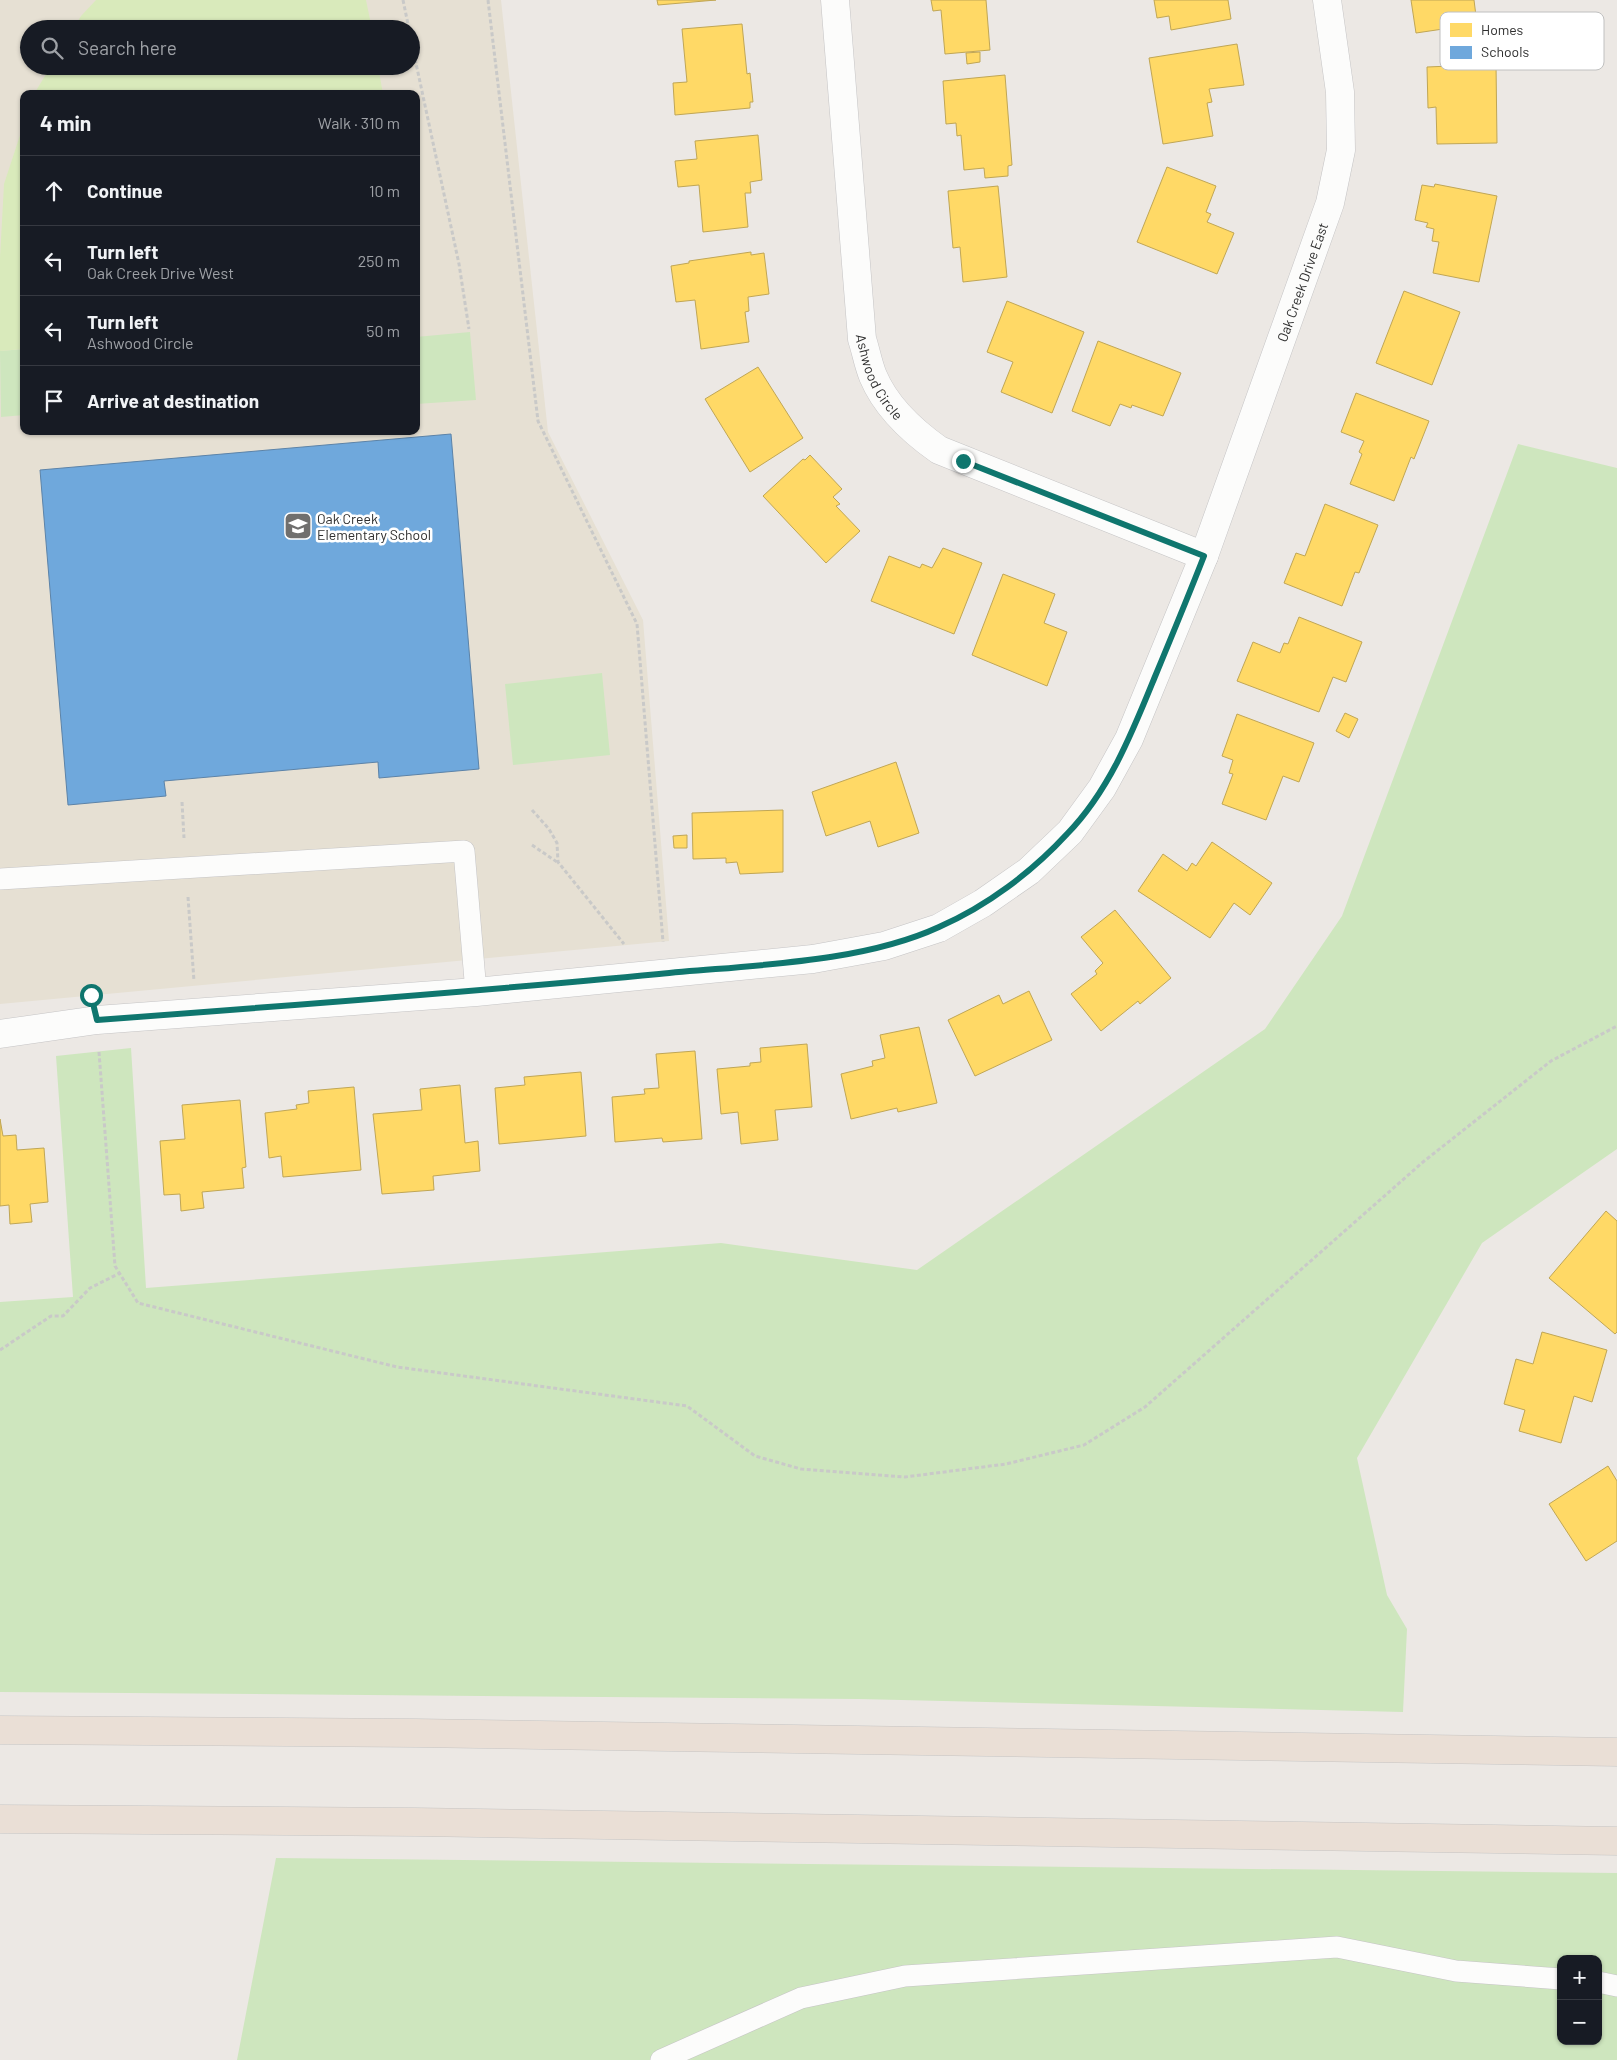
<!DOCTYPE html>
<meta charset="utf-8">
<style>
:root{--surface:#171b24;--page:#242831;--text:#f1f3f6;--muted:#9ea1a6;--line:#363941}
body{margin:0;font-family:Barlow,sans-serif;background:var(--page);color:var(--text)}
.controls{position:absolute;right:15px;bottom:15px;display:grid;overflow:hidden;border-radius:10px;box-shadow:0 1px 4px #0004}
.controls button{width:45px;height:45px;display:grid;place-items:center;padding:0;border:0;border-bottom:1px solid var(--line);background:var(--surface);color:var(--text);font:25px sans-serif}
.stop{position:absolute;width:15px;height:15px;margin:-11px;border:4px solid #0f766e;border-radius:50%;background:#fff}
.stop.end{background:#0f766e;border-color:#fff;box-shadow:0 1px 5px #0008}
.list{margin:0;padding:0;list-style:none}
h2{display:flex;justify-content:space-between;align-items:center;height:65px;margin:0;padding:0 20px;font-size:21px}
h2 small{font-size:16px;font-weight:400;color:var(--muted)}
.list li{display:grid;grid-template-columns:32px 1fr auto;gap:15px;align-items:center;box-sizing:border-box;height:70px;padding:0 20px;border-top:1px solid var(--line)}
.list b{display:block;font-size:19px;white-space:nowrap}
.list p{margin:0;font-size:16px;white-space:nowrap;color:var(--muted)}
.list em{font-size:16px;font-style:normal;color:var(--muted)}
.icon{flex:none;width:28px;height:28px;fill:none;stroke:currentColor;stroke-width:2;stroke-linecap:round;stroke-linejoin:round}
.map{position:relative;flex:none;width:1617px;height:2060px;overflow:hidden}
.search{position:absolute;background:var(--surface);box-shadow:0 1px 4px #0004;left:20px;top:20px;width:400px;height:55px;display:flex;align-items:center;gap:12px;box-sizing:border-box;padding:0 18px;border-radius:28px;color:var(--muted);font-size:19px}
.panel{position:absolute;background:var(--surface);box-shadow:0 1px 4px #0004;left:20px;top:90px;width:400px;height:345px;border-radius:10px}
.map>svg:first-child{display:block}
</style>
<div class="map">
<svg width="1617" height="2060" viewBox="0 0 1617 2060">
<rect width="100%" height="100%" fill="#ece8e4"/>
<path fill="#e6e0d3" fill-rule="evenodd" d="M0 0H501L548 432 643 620 669 941 0 1004ZM29 29H411V66H29ZM24 94H416V431H24Z"/>
<g fill="#cee6be" fill-rule="evenodd">
<path d="M470 332 476 400 416 404V337Z"/>
<path d="M24 349V415L1 417 0 351Z"/>
<path d="M1518 444 1617 468V1149L1482 1243 1357 1458 1387 1595 1407 1629 1403 1712 859 1699 0 1692V1302L73 1297 56 1056 131 1048 146 1288 721 1243 917 1270 1265 1029 1342 916Z"/>
<path d="M602 673 610 755 513 765 505 684Z"/>
<path d="M276 1858 1617 1873V2060H237ZM1561 1959H1598V2041H1561Z"/>
</g>
<g fill="#d9eabb">
<path d="M96 0H366L372 29H73L81 16Z"/>
<path d="M51 66H378L383 94H34Z"/>
<path d="M24 123V349L0 351V258L4 184Z"/>
</g>
<g fill="#ffd966" stroke="#c0a655">
<path d="M657 0H716L658 5Z"/>
<path d="M931 0H986L990 50 945 54 941 10 933 11Z"/>
<path d="M1154 0H1228L1231 19 1171 30 1169 16 1157 18Z"/>
<path d="M1411 0H1474L1477 24 1416 33Z"/>
<path d="M742 24 747 74 750 73 753 102H750V108L675 115 673 83 687 82 682 29Z"/>
<path d="M1237 44 1244 85 1209 89 1212 102 1207 103 1213 136 1163 144 1149 58Z"/>
<path d="M980 52V62L967 64 966 53Z"/>
<path d="M1496 64 1497 143 1437 144 1436 107 1428 108 1427 67Z"/>
<path d="M1005 75 1012 165 1008 166V176L985 178 984 168 964 170 961 135 957 136 956 123 946 124 943 81Z"/>
<path d="M758 135 762 180 750 182 751 193H745L748 227 703 232 699 185 678 187 675 161 697 159 695 141Z"/>
<path d="M1167 167 1216 186 1206 212 1211 214 1207 222 1234 233 1217 274 1137 242Z"/>
<path d="M1435 184 1497 196 1479 282 1433 273 1439 242 1432 241 1434 229 1426 227 1428 223 1415 220 1422 185 1434 187Z"/>
<path d="M998 186 1007 277 963 282 960 247 953 248 948 191Z"/>
<path d="M751 252V255L764 253 769 294 748 297 749 311 745 312 749 342 701 349 695 300 676 302 671 266 689 263V261Z"/>
<path d="M1404 291 1460 312 1432 385 1376 363Z"/>
<path d="M1007 301 1084 332 1052 413 1001 392 1013 362 987 352Z"/>
<path d="M1098 341 1181 373 1163 416 1132 405 1131 408 1120 404 1110 426 1072 411Z"/>
<path d="M758 367 803 438 750 472 705 399Z"/>
<path d="M1356 393 1429 421 1414 459 1411 457 1394 501 1350 484 1362 454 1359 452 1364 441 1341 432Z"/>
<path d="M810 455 842 489 833 497 840 504 836 506 860 531 826 563 763 496 803 459 805 460Z"/>
<path d="M1325 504 1378 525 1359 573 1355 572 1342 606 1284 583 1296 553 1305 556Z"/>
<path d="M943 548 982 563 954 634 871 601 889 556 920 568 922 564 932 568Z"/>
<path d="M1003 574 1055 594 1044 623 1067 632 1047 686 972 655Z"/>
<path d="M1299 617 1362 642 1346 682 1333 677 1319 712 1237 681 1253 642 1280 653 1284 643 1288 644Z"/>
<path d="M1345 713 1358 719 1349 738 1336 731Z"/>
<path d="M1237 714 1314 743 1299 782 1283 776 1266 820 1222 804 1233 774 1229 773 1233 760 1222 756Z"/>
<path d="M896 762 919 833 878 847 870 821 826 836 812 792Z"/>
<path d="M783 810V872L740 874 737 862 726 863V858L693 859 692 813Z"/>
<path d="M687 835V848H674L673 836Z"/>
<path d="M1212 842 1272 883 1250 915 1234 903 1210 938 1138 891 1163 854 1187 871 1192 863 1196 866Z"/>
<path d="M1115 910 1171 978 1140 1004 1138 1001 1101 1031 1071 994 1097 974 1095 971 1103 963 1081 937Z"/>
<path d="M1029 991 1052 1040 975 1076 948 1020 999 995 1003 1004Z"/>
<path d="M919 1027 937 1103 898 1112 897 1108 851 1119 841 1074 873 1066 872 1061 885 1058 880 1035Z"/>
<path d="M807 1044 812 1107 775 1110 778 1140 741 1144 738 1112 721 1114 717 1069 750 1066V1063L761 1062 760 1048Z"/>
<path d="M695 1051 702 1139 663 1142 662 1138 615 1142 612 1097 645 1094 644 1089 659 1088 656 1054Z"/>
<path d="M581 1072 586 1136 499 1144 495 1088 525 1085 524 1077Z"/>
<path d="M460 1085 465 1143 478 1141 480 1171 433 1176 434 1190 382 1194 373 1114 422 1110 420 1089Z"/>
<path d="M354 1087 361 1170 283 1177 281 1156 269 1158 265 1113 297 1109 296 1105 309 1103 308 1091Z"/>
<path d="M240 1100 246 1167 242 1168 244 1188 202 1192 204 1208 181 1211 180 1194 164 1195 160 1141 185 1139 182 1105Z"/>
<path d="M0 1119 3 1136 16 1135 17 1150 44 1148 48 1202 30 1204 32 1222 10 1224 9 1205 0 1206Z"/>
<path d="M1606 1211 1617 1221V1332L1615 1334 1549 1278Z"/>
<path d="M1542 1332 1607 1350 1592 1402 1574 1396 1561 1443 1519 1431 1525 1410 1504 1404 1516 1359 1533 1364Z"/>
<path d="M1608 1466 1617 1481V1541L1586 1561 1549 1504Z"/>
</g>
<path fill="#6fa8dc" stroke="#5c83a8" d="M451 434 479 769 379 778 378 762 164 781 166 796 68 805 40 470Z"/>
<g fill="none" stroke-linecap="round" stroke-linejoin="round">
<defs>
<g id="lane">
<path d="M0 879 464 851 476 992"/>
<path d="M1598 1982 1617 1986"/>
<path d="M661 2060 801 1998 905 1976 1337 1947 1456 1971 1561 1979"/>
</g>
<g id="street">
<path id="s1" d="M835 0 862 339C866 351 868 364 873 376 886 407 912 431 939 450L1204 556"/>
<path id="s2" d="M0 1034 97 1020 476 992 813 959 884 946 939 928 983 903 1029 871 1070 832 1102 788 1129 739 1204 556 1330 203 1341 150 1340 92 1327 0"/>
</g>
<g id="highway">
<path d="M0 1730 416 1733 1617 1752"/>
<path d="M0 1819 415 1822 1617 1841"/>
</g>
</defs>
<use href="#lane" stroke="#c5c4c5" stroke-width="22"/>
<use href="#street" stroke="#c5c4c5" stroke-width="29"/>
<use href="#highway" stroke="#c6c5c4" stroke-width="29"/>
<g stroke="#c9c9c8" stroke-width="3" stroke-dasharray="4 2.5" stroke-linecap="butt">
<path d="M403 0 409 29"/>
<path d="M488 0 538 421 637 624 663 942"/>
<path d="M411 40 459 264 469 329"/>
<path d="M182 802 184 838"/>
<path d="M532 810 549 829 557 843 558 862 624 944"/>
<path d="M532 845 557 862"/>
<path d="M188 897 194 981"/>
<path d="M99 1052 115 1266 138 1303 397 1367 687 1406 755 1456 801 1469 905 1477 1006 1464 1084 1445 1145 1407 1423 1162 1551 1061 1617 1026"/>
<path d="M0 1350 51 1316H63L90 1288 120 1273"/>
</g>
<use href="#lane" stroke="#fcfcfb" stroke-width="21"/>
<use href="#street" stroke="#fcfcfb" stroke-width="28"/>
<use href="#highway" stroke="#eadfd6" stroke-width="28"/>
</g>
<g fill="none" stroke-linecap="round" stroke-linejoin="round">
<path stroke="#0f766e" stroke-width="6" d="M91 995 97 1020C285 1006 472 992 659 974 747 965 859 964 939 927 987 906 1032 872 1067 834 1109 791 1132 733 1154 679 1171 638 1188 597 1204 556L963 461"/>
</g>
<defs>
<symbol id="school-square" viewBox="-11 -11 22 22"><rect x="-9" y="-9" width="18" height="18" rx="4" fill="#706f6e" stroke="#fff"/><path d="M0-5L7-2L0 1L-7-2ZM-4 1L0 2.5L4 1V4Q0 6-4 4Z" fill="#fff"/></symbol>
</defs>
<g fill-rule="evenodd">
<use href="#school-square" x="282" y="510" width="32" height="32"/>
</g>
<g text-anchor="middle" dominant-baseline="central" stroke-width="5" stroke-linejoin="round" paint-order="stroke">
<g font-size="14" fill="#2e2e2e" stroke="#fff">
<text stroke="none"><textPath href="#s2" startOffset="1709">Oak Creek Drive East</textPath></text>
<text stroke="none"><textPath href="#s1" startOffset="382">Ashwood Circle</textPath></text>
</g>
<g font-size="14" fill="#2e2e2e" stroke="#fff" text-anchor="start">
<text x="317" y="518">Oak Creek<tspan x="317" dy="16">Elementary School</tspan></text>
</g>
</g>
<rect x="1440" y="12" width="164" height="58" rx="8" fill="#fff" stroke="#c0c0c0" stroke-width="1"/>
<rect x="1450" y="23" width="22" height="14" fill="#ffd966"/>
<rect x="1450" y="46" width="22" height="13" fill="#6fa8dc"/>
<g font-size="14" fill="#2e2e2e">
<text x="1481" y="35">Homes</text>
<text x="1481" y="57">Schools</text>
</g>
</svg>
<div class="controls">
<button>+</button>
<button>−</button>
</div>
<div class="stop" style="left:91px;top:995px"></div>
<div class="stop end" style="left:963px;top:461px"></div>
<div class="search"><svg class="icon" aria-label="search" viewBox="0 0 24 24"><circle cx="10" cy="10" r="6"/><path d="M15 15l6 6"/></svg>Search here</div>
<section class="panel">
<h2>4 min<small>Walk · 310 m</small></h2>
<ul class="list">
<li><svg class="icon" aria-label="ahead" viewBox="0 0 24 24"><path d="M12 20V5M6 11l6-6 6 6"/></svg><div><b>Continue</b></div><em>10 m</em></li>
<li><svg class="icon" aria-label="left" viewBox="0 0 24 24"><path d="M17 20v-9H6M10 6l-5 5 5 5"/></svg><div><b>Turn left</b><p>Oak Creek Drive West</p></div><em>250 m</em></li>
<li><svg class="icon" aria-label="left" viewBox="0 0 24 24"><path d="M17 20v-9H6M10 6l-5 5 5 5"/></svg><div><b>Turn left</b><p>Ashwood Circle</p></div><em>50 m</em></li>
<li><svg class="icon" aria-label="arrive" viewBox="0 0 24 24"><path d="M6 21V4h12l-3 4 3 4H6"/></svg><div><b>Arrive at destination</b></div></li>
</ul>
</section>
</div>
